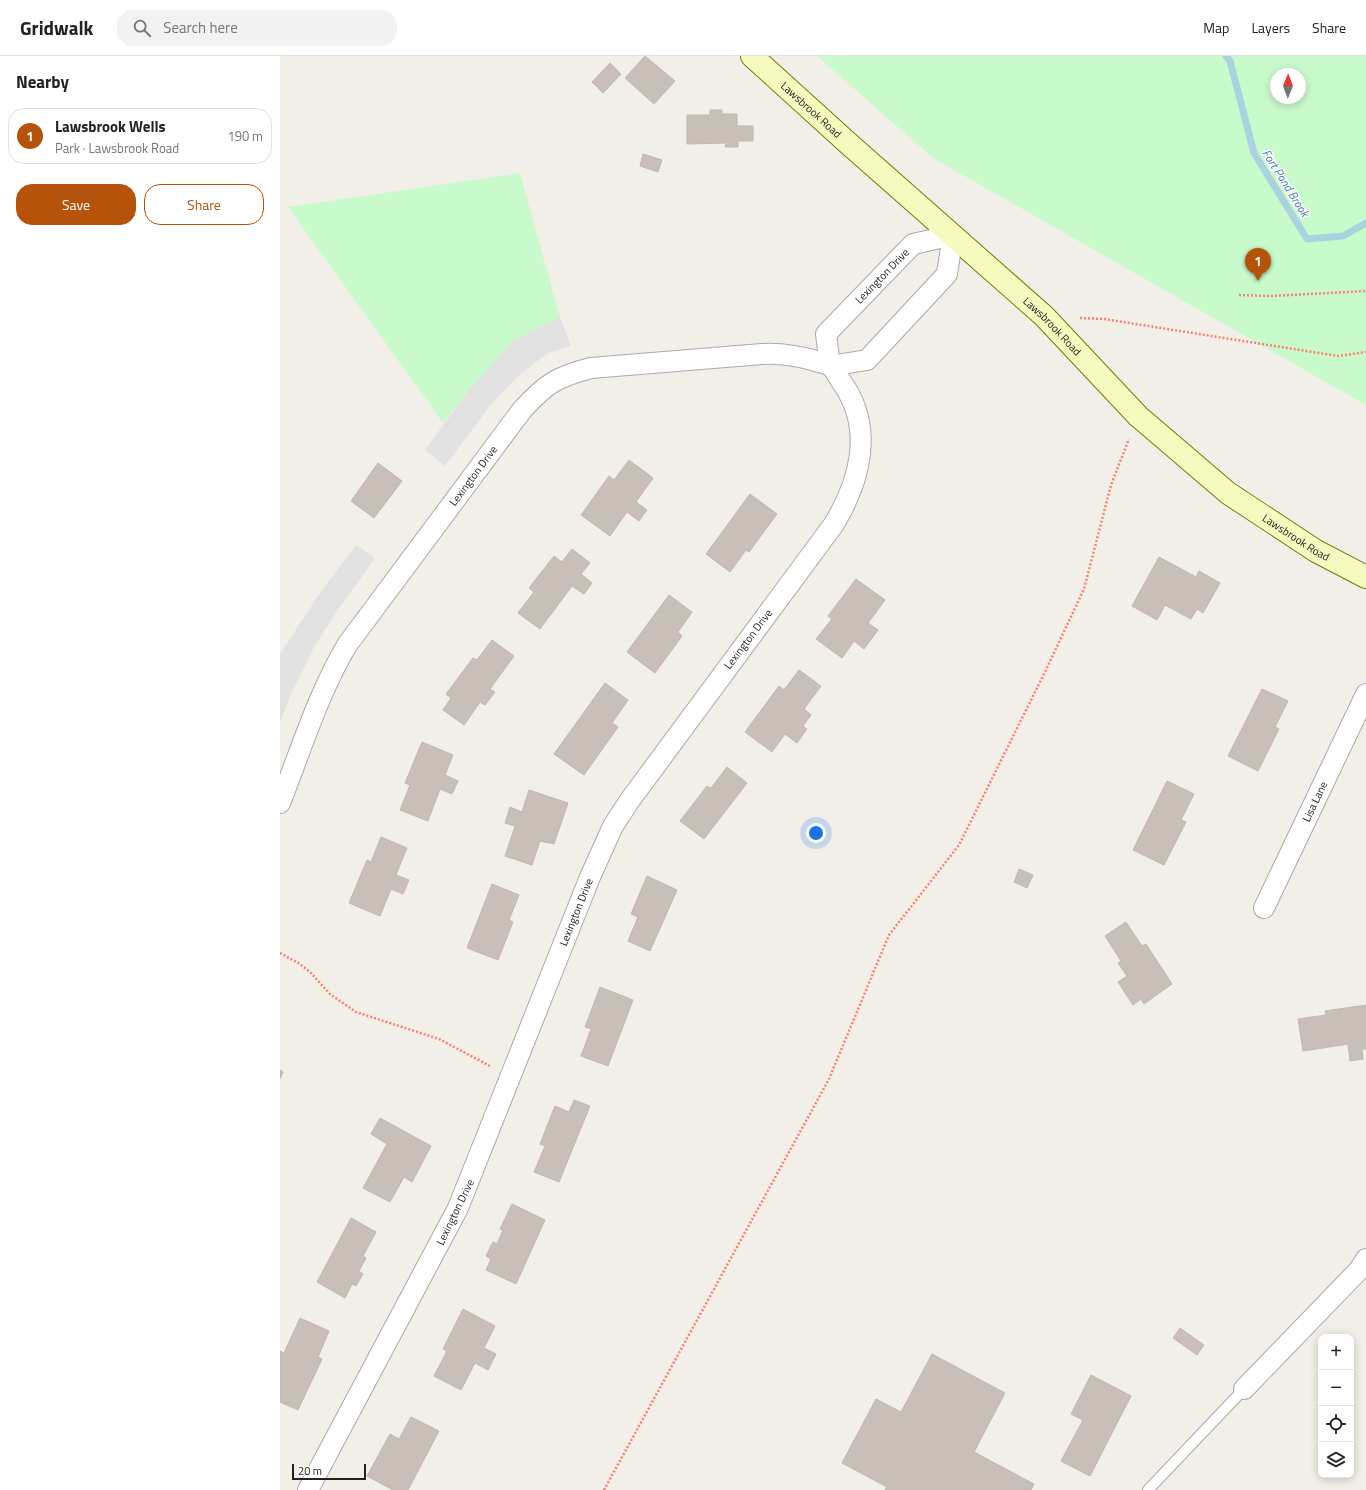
<!DOCTYPE html>
<meta charset="utf-8">
<style>
:root{--surface:#fff;--page:#f2f2f2;--text:#202124;--muted:#757577;--line:#e0e0e0;--accent:#b45309}
body{margin:0;font-family:"Titillium Web",sans-serif;background:var(--page);color:var(--text)}
.controls{position:absolute;right:12px;bottom:12px;display:grid;overflow:hidden;border-radius:8px;box-shadow:0 2px 10px #0003}
.controls button{width:36px;height:36px;display:grid;place-items:center;padding:0;border:0;border-bottom:1px solid var(--line);background:var(--surface);color:var(--text);font:20px sans-serif}
.compass{position:absolute;left:990px;top:12px;width:36px;height:36px;border-radius:50%;background:var(--surface);box-shadow:0 2px 10px #0003;rotate:1deg}
.scale{position:absolute;left:12px;bottom:10px;width:74px;box-sizing:border-box;padding-left:4px;border:2px solid #222;border-top:0;font-size:11px;line-height:14px;white-space:nowrap;color:#222;-webkit-text-stroke:3px #fff;paint-order:stroke}
.you{position:absolute;left:536px;top:777px;width:14px;height:14px;margin:-10px;border:3px solid #fff;border-radius:50%;background:#1a73e8;box-shadow:0 0 0 6px #1a73e833}
.badge{display:grid;place-items:center;width:26px;height:26px;border-radius:50%;background:var(--accent);color:#fff;font-size:13px;font-weight:700}
.pin{position:absolute;translate:-50% -33px;filter:drop-shadow(0 1px 2px #0008)}
.pin::after{content:'';position:absolute;top:21px;width:14px;height:12px;background:inherit;clip-path:polygon(0 0,100% 0,50% 100%)}
.list{margin:0;padding:0;list-style:none}
h2{display:flex;justify-content:space-between;align-items:center;height:52px;margin:0;padding:0 16px;font-size:17px}
h2 small{font-size:13px;font-weight:400;color:var(--muted)}
.list li{display:grid;grid-template-columns:26px 1fr auto;gap:12px;align-items:center;box-sizing:border-box;height:56px;margin:0 8px 8px;padding:0 8px;border:1px solid var(--line);border-radius:16px}
.list b{display:block;font-size:15px;white-space:nowrap}
.list p{margin:0;font-size:13px;white-space:nowrap;color:var(--muted)}
.list em{font-size:13px;font-style:normal;color:var(--muted)}
.actions{display:flex;gap:8px;padding:12px 16px}
.actions a{flex:1;padding:9px 0;border:1px solid var(--accent);border-radius:16px;text-align:center;font-size:14px;color:var(--accent)}
.actions .main{background:var(--accent);color:#fff}
.icon{flex:none;width:22px;height:22px;fill:none;stroke:currentColor;stroke-width:2;stroke-linecap:round;stroke-linejoin:round}
.map{position:relative;flex:none;width:1086px;height:1434px;overflow:hidden}
header{display:flex;align-items:center;gap:24px;box-sizing:border-box;height:56px;padding:0 20px;background:var(--surface);border-bottom:1px solid var(--line)}
header strong{font-size:19px}
nav{display:flex;gap:22px;margin-inline-start:auto;font-size:14px}
.search{width:280px;height:36px;background:var(--page);display:flex;align-items:center;gap:10px;box-sizing:border-box;padding:0 14px;border-radius:16px;color:var(--muted);font-size:15px}
main{display:flex}
aside{flex:1;background:var(--surface)}
.map>svg:first-child{display:block}
</style>
<header>
<strong>Gridwalk</strong>
<div class="search"><svg class="icon" aria-label="search" viewBox="0 0 24 24"><circle cx="10" cy="10" r="6"/><path d="M15 15l6 6"/></svg>Search here</div>
<nav><a>Map</a><a>Layers</a><a>Share</a></nav>
</header>
<main>
<aside>
<h2>Nearby<small></small></h2>
<ul class="list">
<li><span class="badge">1</span><div><b>Lawsbrook Wells</b><p>Park · Lawsbrook Road</p></div><em>190 m</em></li>
</ul>
<div class="actions"><a class="main">Save</a><a>Share</a></div>
</aside>
<div class="map">
<svg width="1086" height="1434" viewBox="0 0 1086 1434">
<rect width="100%" height="100%" fill="#f2efe9"/>
<g fill="#c8facc" fill-rule="evenodd">
<path d="M537 0H1086V349L653 102ZM996 18H1020V42H996Z"/>
<path d="M240 117 280 261 233 285 188 335 163 367 8 151Z"/>
</g>
<g fill="#e2e2e2">
<path d="M280 261 291 290 268 297 239 319 212 347 165 410 145 394 188 335 233 285Z"/>
<path d="M76 489 95 502 57 555 33 593 11 638 0 666V598L42 534Z"/>
</g>
<g fill="none" stroke-linecap="round" stroke-linejoin="round">
<path stroke="#aad3df" stroke-width="7" d="M946 0 950 5 974 97 1027 183 1063 180 1086 167"/>
</g>
<g fill="#c7bfb8" stroke="#c4b6ab">
<path d="M365 0 395 25 374 48 345 22Z"/>
<path d="M330 7 341 18 323 37 312 26Z"/>
<path d="M430 54H442V58H457V70H473V85H458V91H445L446 87 407 88V59H430Z"/>
<path d="M363 98 382 104 378 116 360 110Z"/>
<path d="M349 404 373 422 356 446 367 454 359 465 347 456 330 480 301 459 329 420 334 424Z"/>
<path d="M98 407 122 425 94 462 71 445Z"/>
<path d="M470 438 497 458 469 496 466 494 450 516 426 498Z"/>
<path d="M292 493 310 507 301 518 312 527 304 538 292 530 260 573 238 557 254 536 249 532 274 500 282 506Z"/>
<path d="M879 501 916 521 919 515 940 527 923 557 917 553 911 563 885 549 877 564 852 550Z"/>
<path d="M576 523 605 544 588 567 598 574 584 593 574 585 562 602 536 583 552 563 548 560Z"/>
<path d="M389 539 412 556 398 576 402 580 375 617 347 596Z"/>
<path d="M212 584 234 600 210 633 215 636 205 649 200 646 184 669 163 654 171 642 166 638 193 602 197 604Z"/>
<path d="M519 614 541 630 524 653 531 659 523 670 527 673 517 687 505 678 492 696 465 676 499 630 504 634Z"/>
<path d="M325 627 348 644 332 667 338 671 304 719 274 698Z"/>
<path d="M982 633 1008 645 995 671 999 673 978 715 948 700Z"/>
<path d="M142 686 173 699 165 719 178 725 172 738 160 733 148 765 120 754 130 729 125 727Z"/>
<path d="M447 711 467 727 424 783 400 765 427 730 431 732Z"/>
<path d="M887 725 914 738 901 764 906 766 884 809 853 794Z"/>
<path d="M249 734 288 747 274 788 260 785 252 809 225 800 235 770 225 767 230 751 242 756Z"/>
<path d="M101 781 127 792 116 819 129 824 123 838 111 833 100 860 69 847 87 804 91 806Z"/>
<path d="M739 813 753 819 747 832 734 826Z"/>
<path d="M367 820 397 834 370 895 348 885 358 861 351 858Z"/>
<path d="M212 828 239 839 229 864 233 866 218 904 187 892Z"/>
<path d="M846 866 862 890 866 888 892 928 864 948 861 943 853 949 838 926 847 920 838 907 841 905 825 880Z"/>
<path d="M320 931 353 944 328 1010 301 1000 311 973 305 971Z"/>
<path d="M1086 949V993H1082L1083 1003 1070 1005 1068 988 1023 995 1018 963 1046 959 1045 955Z"/>
<path d="M0 1014 3 1016 0 1023Z"/>
<path d="M294 1044 310 1050 279 1126 254 1116 265 1090 260 1088 275 1050 289 1056Z"/>
<path d="M100 1062 151 1090 132 1126 124 1121 110 1146 83 1132 107 1088 91 1078Z"/>
<path d="M232 1148 265 1164 236 1228 206 1214 211 1203 206 1200 213 1186 217 1188 223 1174 220 1173Z"/>
<path d="M71 1162 96 1176 83 1200 86 1202 79 1215 83 1218 76 1230 72 1228 65 1242 37 1226Z"/>
<path d="M183 1253 215 1270 204 1292 216 1298 208 1314 195 1307 181 1334 154 1320 167 1295 163 1293Z"/>
<path d="M20 1262 49 1275 38 1301 42 1303 18 1354 0 1346V1295L4 1297Z"/>
<path d="M900 1272 924 1289 917 1299 893 1282Z"/>
<path d="M652 1298 725 1337 694 1396 754 1428 751 1434H605L607 1431 562 1407 596 1343 621 1356Z"/>
<path d="M811 1319 851 1340 810 1420 781 1405 803 1364 791 1358Z"/>
<path d="M131 1361 159 1375 128 1434H113L87 1420 110 1378 119 1383Z"/>
</g>
<g fill="none" stroke-linecap="round" stroke-linejoin="round">
<defs>
<path id="lane" d="M868 1434 964 1333"/>
<g id="street">
<path d="M673 179 667 218 587 304 550 310 546 278 633 188Z"/>
<path id="s1" d="M0 747C21 694 38 638 67 589L242 354C266 328 276 321 311 312L482 298C502 297 520 300 539 306 542 307 548 308 551 310 555 314 559 323 563 328 594 373 580 425 554 468L350 744 333 770 310 821 178 1152 28 1434"/>
<path id="s2" d="M984 852 1086 638"/>
<path d="M964 1333 1079 1214 1086 1203"/>
</g>
<g id="secondary">
<path id="s3" d="M472 0 569 88 764 260 858 360 948 437 1036 495 1086 521"/>
</g>
</defs>
<use href="#lane" stroke="#a9a9a9" stroke-width="12"/>
<use href="#street" stroke="#a9a9a9" stroke-width="22"/>
<use href="#secondary" stroke="#707d05" stroke-width="24"/>
<g stroke="#fa8072" stroke-width="2.5" stroke-dasharray="2 2" stroke-linecap="butt">
<path d="M959 239 991 240 1086 235"/>
<path d="M800 262 824 263 1058 300 1086 296"/>
<path d="M0 897 20 908 31 917 50 938 76 956 159 983 210 1010"/>
<path d="M324 1434 549 1023 609 879 679 789 764 618 804 533 831 429 849 383"/>
</g>
<use href="#lane" stroke="#fff" stroke-width="10"/>
<use href="#street" stroke="#fff" stroke-width="20"/>
<use href="#secondary" stroke="#f7fabf" stroke-width="22"/>
</g>
<g text-anchor="middle" dominant-baseline="central" stroke-width="3" stroke-linejoin="round" paint-order="stroke">
<g font-size="11" fill="#222" stroke="#fff">
<text stroke="none"><textPath href="#s3" startOffset="80">Lawsbrook Road</textPath></text>
<text transform="translate(602 220) rotate(-46)">Lexington Drive</text>
<text stroke="none"><textPath href="#s3" startOffset="404">Lawsbrook Road</textPath></text>
<text stroke="none"><textPath href="#s1" startOffset="383">Lexington Drive</textPath></text>
<text stroke="none"><textPath href="#s3" startOffset="728">Lawsbrook Road</textPath></text>
<text transform="translate(468 583) rotate(-53)">Lexington Drive</text>
<text stroke="none"><textPath href="#s2" startOffset="118">Lisa Lane</textPath></text>
<text transform="translate(296 856) rotate(-68)">Lexington Drive</text>
<text transform="translate(175 1156) rotate(-64)">Lexington Drive</text>
</g>
<g font-size="12" font-style="italic" fill="#4a7aab" stroke="#fff">
<text transform="translate(1006 127) rotate(58)">Fort Pond Brook</text>
</g>
</g>
</svg>
<div class="controls">
<button>+</button>
<button>−</button>
<button><svg class="icon" aria-label="locate" viewBox="0 0 24 24"><circle cx="12" cy="12" r="6"/><path d="M12 2v4M12 18v4M2 12h4M18 12h4"/></svg></button>
<button><svg class="icon" aria-label="layers" viewBox="0 0 24 24"><path d="M12 4l9 5-9 5-9-5zM3 14l9 5 9-5"/></svg></button>
</div>
<svg class="compass" viewBox="-18 -18 36 36"><path d="M0-13l5 13h-10z" fill="#e53935"/><path d="M0 13l5-13h-10z" fill="#757577"/></svg>
<div class="scale">20 m</div>
<div class="you"></div>
<div class="pin badge" style="left:978px;top:225px">1</div>
</div>
</main>
